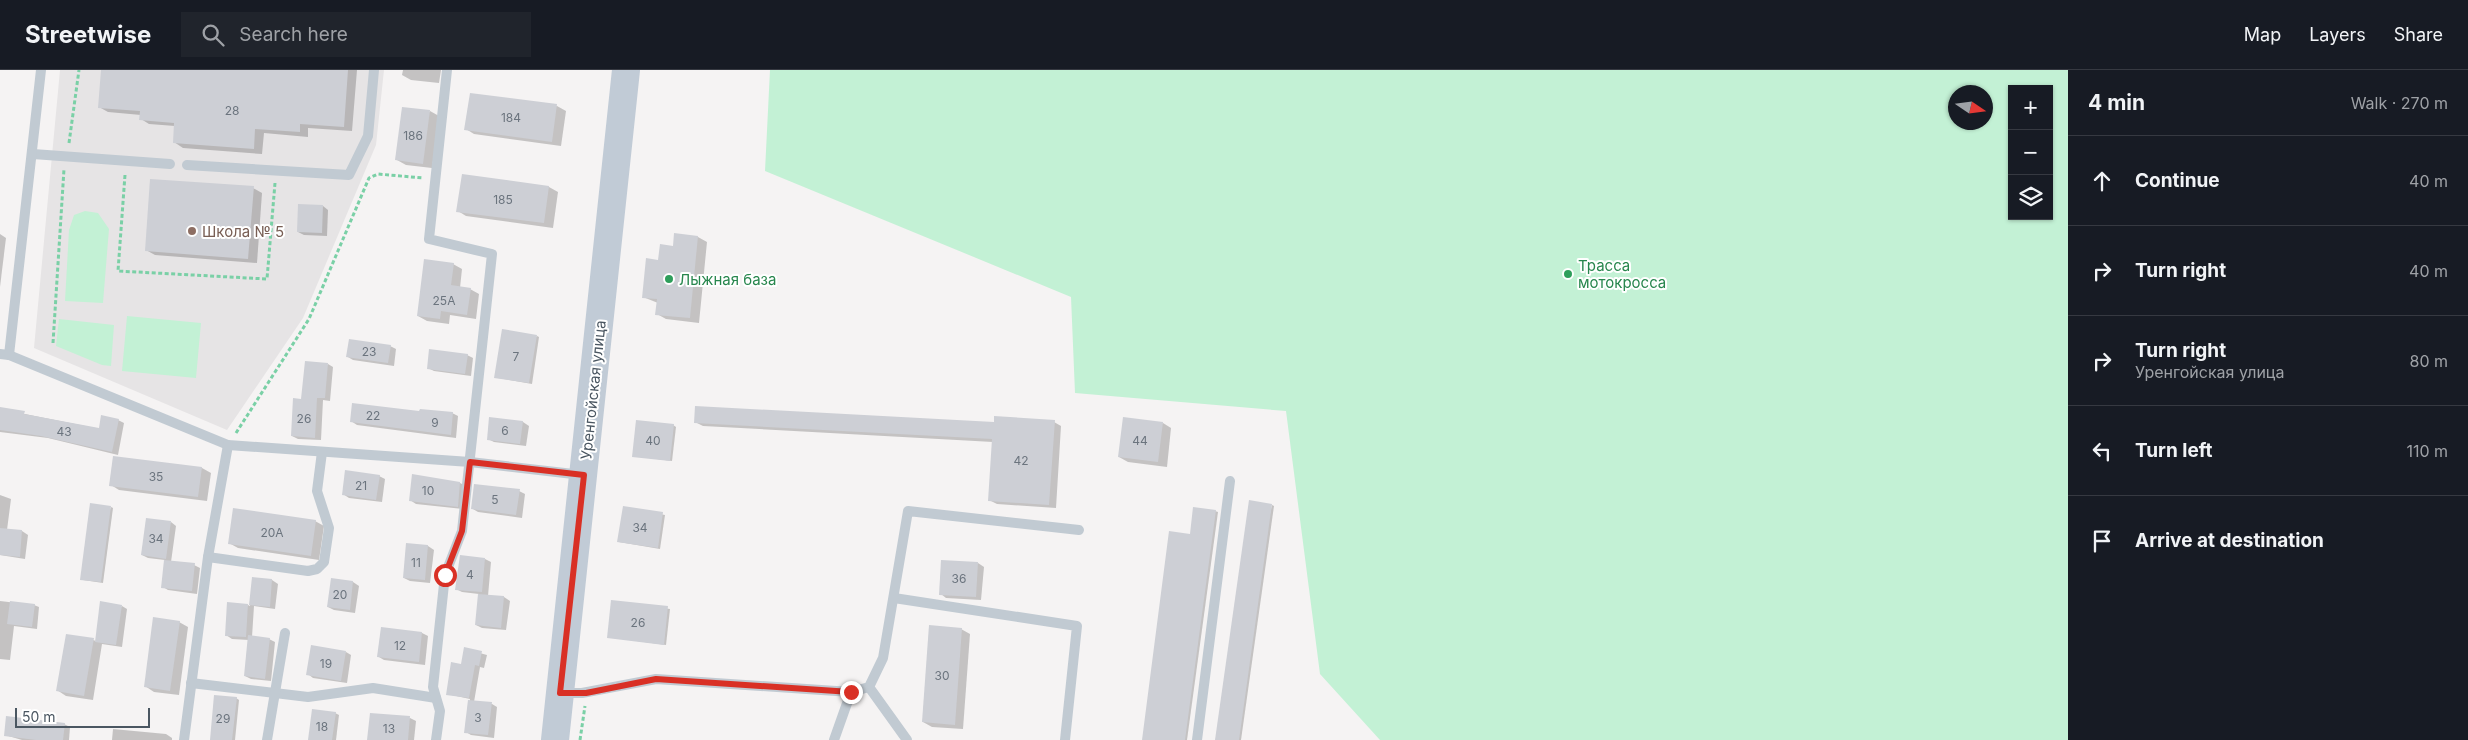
<!DOCTYPE html>
<meta charset="utf-8">
<style>
:root{--surface:#171b24;--page:#20242c;--text:#f1f3f6;--muted:#9ea1a6;--line:#363941}
body{margin:0;font-family:Inter,sans-serif;background:var(--page);color:var(--text)}
.controls{position:absolute;right:15px;top:15px;display:grid;overflow:hidden;border-radius:0px;box-shadow:0 1px 4px #0004}
.controls button{width:45px;height:45px;display:grid;place-items:center;padding:0;border:0;border-bottom:1px solid var(--line);background:var(--surface);color:var(--text);font:25px sans-serif}
.compass{position:absolute;left:1948px;top:15px;width:45px;height:45px;border-radius:50%;background:var(--surface);box-shadow:0 1px 4px #0004;rotate:103deg}
.scale{position:absolute;left:15px;bottom:12px;width:135px;box-sizing:border-box;padding-left:5px;border:2px solid #4a5661;border-top:0;font-size:14px;line-height:18px;white-space:nowrap;color:#4a5661;-webkit-text-stroke:4px #fff;paint-order:stroke}
.stop{position:absolute;width:15px;height:15px;margin:-11px;border:4px solid #d93025;border-radius:50%;background:#fff}
.stop.end{background:#d93025;border-color:#fff;box-shadow:0 1px 5px #0008}
.list{margin:0;padding:0;list-style:none}
h2{display:flex;justify-content:space-between;align-items:center;height:65px;margin:0;padding:0 20px;font-size:21px}
h2 small{font-size:16px;font-weight:400;color:var(--muted)}
.list li{display:grid;grid-template-columns:32px 1fr auto;gap:15px;align-items:center;box-sizing:border-box;height:90px;padding:0 20px;border-top:1px solid var(--line)}
.list b{display:block;font-size:19px;white-space:nowrap}
.list p{margin:0;font-size:16px;white-space:nowrap;color:var(--muted)}
.list em{font-size:16px;font-style:normal;color:var(--muted)}
.icon{flex:none;width:28px;height:28px;fill:none;stroke:currentColor;stroke-width:2;stroke-linecap:round;stroke-linejoin:round}
.map{position:relative;flex:none;width:2068px;height:670px;overflow:hidden}
header{display:flex;align-items:center;gap:30px;box-sizing:border-box;height:70px;padding:0 25px;background:var(--surface);border-bottom:1px solid var(--line)}
header strong{font-size:24px}
nav{display:flex;gap:28px;margin-inline-start:auto;font-size:18px}
.search{width:350px;height:45px;background:var(--page);display:flex;align-items:center;gap:12px;box-sizing:border-box;padding:0 18px;border-radius:0px;color:var(--muted);font-size:19px}
main{display:flex}
aside{flex:1;background:var(--surface)}
.map>svg:first-child{display:block}
</style>
<header>
<strong>Streetwise</strong>
<div class="search"><svg class="icon" aria-label="search" viewBox="0 0 24 24"><circle cx="10" cy="10" r="6"/><path d="M15 15l6 6"/></svg>Search here</div>
<nav><a>Map</a><a>Layers</a><a>Share</a></nav>
</header>
<main>
<div class="map">
<svg width="2068" height="670" viewBox="0 0 2068 670">
<rect width="100%" height="100%" fill="#f5f3f3"/>
<path fill="#e6e4e5" d="M60 0H384L376 75 303 248 227 360 34 278Z"/>
<g fill="#c3f1d5" fill-rule="evenodd">
<path d="M770 0H2068V670H1380L1320 604 1286 341 1075 323 1071 227 765 101ZM2012 19H2049V146H2012ZM1986 22V52H1956V22Z"/>
<path d="M85 141 98 143 109 159 103 233 65 231 69 160 74 145Z"/>
<path d="M127 246 201 253 196 308 122 301Z"/>
<path d="M59 249 114 255 111 296 102 295 56 276Z"/>
</g>
<g fill="#0003">
<path d="M102 0H357L352 61 308 58V67L264 63 262 84 183 78 174 72 175 56 149 54 141 49V45L108 42 99 37Z"/>
<path d="M403 0H441L439 13 411 10 402 5Z"/>
<path d="M557 36 566 41 561 76 474 64 466 59Z"/>
<path d="M430 41 439 46 432 98 406 95 397 90Z"/>
<path d="M463 106 549 117 558 122 553 158 466 146 458 141Z"/>
<path d="M253 118 262 123 257 193 155 185 146 180Z"/>
<path d="M323 136 328 140 327 166 304 165 298 162Z"/>
<path d="M0 164 6 168 0 217Z"/>
<path d="M675 165 698 167 707 172 699 253 666 249 657 244 658 233 643 227 659 191 674 177Z"/>
<path d="M453 194 462 199 460 218 470 219 479 224 476 249 450 245 449 254 427 251 418 246Z"/>
<path d="M537 266 539 267 532 314 498 308Z"/>
<path d="M390 276 396 279 394 296 353 290 348 287Z"/>
<path d="M467 285 473 288 471 306 434 301 428 298Z"/>
<path d="M328 294 333 297 330 331 323 330 321 370 298 369 292 366 303 330Z"/>
<path d="M0 339 100 359 118 350 124 353 118 385 48 368 0 362Z"/>
<path d="M421 343H452L458 346 456 368 357 355 351 351Z"/>
<path d="M490 348 523 352 529 356 526 376 494 372 488 369Z"/>
<path d="M695 352 995 353 1054 352 1061 356 1056 438 997 434 989 430 993 372 703 356Z"/>
<path d="M1163 353 1171 358 1167 397 1128 392 1119 387Z"/>
<path d="M673 355 676 357 672 391 634 386Z"/>
<path d="M202 398 211 403 207 431 119 420 111 415Z"/>
<path d="M379 406 385 409 382 432 349 428 343 424Z"/>
<path d="M413 406 460 413 466 416 463 439 416 434 410 430Z"/>
<path d="M519 421 525 424 522 448 478 442 473 439Z"/>
<path d="M0 425 11 429 7 460 22 461 28 465 25 489 0 485Z"/>
<path d="M1272 435 1274 436 1241 670H1216Z"/>
<path d="M111 437 113 438 103 513 83 510Z"/>
<path d="M624 437 665 445 660 479 619 472Z"/>
<path d="M1215 441 1218 442 1187 670H1143L1191 466Z"/>
<path d="M315 451 324 456 319 490 238 478 229 473Z"/>
<path d="M171 452 176 456 171 492 194 495 200 498 197 524 168 520 163 517 165 490 148 488 142 485Z"/>
<path d="M408 474 428 476 434 480 430 513 410 511 404 508Z"/>
<path d="M485 489 491 492 488 526 504 527 510 531 506 560 482 558 476 555 479 524 462 522 456 519Z"/>
<path d="M978 493 984 497 981 530 946 528 941 524Z"/>
<path d="M253 508 272 510 278 514 275 539 254 536 252 567 269 569 275 572 271 611 251 609 245 606 249 570 232 569 226 565 248 535 250 536Z"/>
<path d="M332 510 353 512 359 516 355 543 334 540 328 537Z"/>
<path d="M0 531 34 535 39 537 37 559 14 556 10 590 0 589Z"/>
<path d="M612 531 670 539 666 575 608 567Z"/>
<path d="M122 536 127 539 122 577 102 574 93 630 66 626 57 620 93 570 96 571Z"/>
<path d="M179 552 188 557 179 625 154 622 145 616Z"/>
<path d="M382 558 422 563 428 566 425 595 384 590 379 587Z"/>
<path d="M961 559 970 564 963 659 932 657 923 652Z"/>
<path d="M465 579 487 585 484 598 480 597 474 632 492 634 497 637 494 668 471 665 466 662 470 629 447 624 462 595Z"/>
<path d="M346 582 351 585 347 613 313 608 308 604Z"/>
<path d="M236 628 239 630 235 670H213Z"/>
<path d="M335 643 339 645 336 670H309Z"/>
<path d="M410 648 416 651 414 670H369Z"/>
<path d="M64 654 70 657 69 670H22L5 665Z"/>
<path d="M113 659 166 664 172 668V670H112Z"/>
</g>
<g fill="#cdcfd5">
<path d="M101 0H348L344 57 300 54V62L255 59 254 79 173 73 174 53 139 50 140 41 98 38Z"/>
<path d="M470 23 557 34 552 72 464 60Z"/>
<path d="M402 37 430 40 423 94 395 90Z"/>
<path d="M462 104 549 116 544 153 456 142Z"/>
<path d="M150 109 254 116 248 189 145 181Z"/>
<path d="M298 134 323 135 322 163 297 162Z"/>
<path d="M674 163 698 166 690 248 655 245 657 229 642 228 646 188 658 190 660 174 673 176Z"/>
<path d="M424 189 454 193 451 215 471 218 467 245 441 241 440 249 417 246Z"/>
<path d="M502 259 537 265 529 313 494 308Z"/>
<path d="M349 269 391 275 388 293 346 287Z"/>
<path d="M429 279 468 284 465 304 427 299Z"/>
<path d="M305 291 328 293 325 328H317L315 368 291 366 293 328 301 329Z"/>
<path d="M352 333 419 341 420 339 453 342 451 365 350 352Z"/>
<path d="M695 336 994 352V346L1055 350 1049 435 988 431 992 369 694 353Z"/>
<path d="M0 337 25 341 24 344 99 358 101 345 119 349 112 382 41 366 0 360Z"/>
<path d="M489 347 523 351 520 374 487 370Z"/>
<path d="M1123 347 1163 352 1158 392 1118 387Z"/>
<path d="M636 350 674 354 670 391 632 387Z"/>
<path d="M113 386 202 397 198 427 109 416Z"/>
<path d="M345 400 380 405 376 430 342 425Z"/>
<path d="M412 404 460 412 458 437 409 431Z"/>
<path d="M474 414 520 419 516 445 471 439Z"/>
<path d="M1249 430 1272 434 1239 670H1215Z"/>
<path d="M90 433 111 436 101 512 80 510Z"/>
<path d="M623 436 663 442 658 478 617 472Z"/>
<path d="M1193 437 1216 440 1185 670H1142L1169 461 1190 464Z"/>
<path d="M233 438 316 450 311 486 228 474Z"/>
<path d="M146 448 171 451 166 489 141 485Z"/>
<path d="M0 458 22 460 20 487 0 485Z"/>
<path d="M406 473 428 475 425 510 403 508Z"/>
<path d="M460 485 485 488 482 522 455 520Z"/>
<path d="M164 490 195 493 192 521 161 518Z"/>
<path d="M941 490 978 492 976 527 939 525Z"/>
<path d="M252 507 272 509 270 537 249 535Z"/>
<path d="M331 508 353 511 350 540 327 537Z"/>
<path d="M478 524 504 526 501 558 475 555Z"/>
<path d="M611 530 668 536 664 575 607 568Z"/>
<path d="M10 531 35 534 32 557 7 554Z"/>
<path d="M100 531 122 535 116 575 95 572Z"/>
<path d="M227 532 248 534 246 567 225 566Z"/>
<path d="M153 547 180 551 170 621 144 617Z"/>
<path d="M929 555 962 558 955 655 922 652Z"/>
<path d="M381 557 422 562 419 592 377 587Z"/>
<path d="M66 564 94 568 84 626 56 621Z"/>
<path d="M248 565 270 568 265 609 244 606Z"/>
<path d="M311 575 346 581 341 611 306 605Z"/>
<path d="M464 577 482 581 479 596 475 595 469 628 446 625 451 592 461 594Z"/>
<path d="M214 625 237 627 232 670H210Z"/>
<path d="M468 630 492 632 488 665 464 663Z"/>
<path d="M312 639 336 642 332 670H308Z"/>
<path d="M370 643 410 646 408 670H367Z"/>
<path d="M6 646 65 653 63 670H36L4 666Z"/>
</g>
<g fill="none" stroke-linecap="round" stroke-linejoin="round">
<g stroke="#7ad0a6" stroke-width="3" stroke-dasharray="4 2.5" stroke-linecap="butt">
<path d="M69 73 79 0"/>
<path d="M125 105 118 201 267 209 275 113"/>
<path d="M53 273 64 99"/>
<path d="M236 363 309 249 369 108 378 104 423 108"/>
<path d="M580 670 585 636"/>
</g>
<g stroke="#c1cad2" stroke-width="10">
<path d="M33 84 170 94"/>
<path d="M187 95 349 105 368 66 374 0"/>
<path d="M0 284 9 285 228 375 470 392 582 405"/>
<path d="M9 285 41 0"/>
<path d="M208 487 308 501 317 499 324 492 329 458 317 421 322 382"/>
<path d="M894 528 1077 556 1065 670"/>
<path d="M191 613 308 627 373 618 436 628"/>
<path d="M869 617 907 670"/>
<path d="M561 623H582L656 609 851 622 869 617 883 588 908 441 1079 460"/>
<path d="M184 670 208 487 228 375"/>
<path d="M267 670 285 563"/>
<path d="M436 670 440 641 433 617 445 505 462 461 492 184 429 169 447 0"/>
<path d="M834 670 851 622"/>
<path d="M1197 670 1230 411"/>
</g>
<path stroke="#c1cbd6" stroke-width="28" d="M555 670 626 0"/>
</g>
<g fill="none" stroke-linecap="round" stroke-linejoin="round">
<path stroke="#d93025" stroke-width="6" d="M445 505 462 461 470 392 584 405 560 623H586L656 609 851 622"/>
</g>
<circle fill="#8d6e63" stroke="#fff" stroke-width="2" cx="192" cy="161" r="5"/>
<g fill="#2e9e5b" stroke="#fff" stroke-width="2">
<circle cx="1568" cy="204" r="5"/>
<circle cx="669" cy="209" r="5"/>
</g>
<g text-anchor="middle" dominant-baseline="central" stroke-width="4" stroke-linejoin="round" paint-order="stroke">
<g font-size="12" fill="#6b747e">
<text x="232" y="40">28</text>
<text x="511" y="47">184</text>
<text x="413" y="65">186</text>
<text x="503" y="129">185</text>
<text x="444" y="230">25А</text>
<text x="369" y="281">23</text>
<text x="516" y="286">7</text>
<text x="373" y="345">22</text>
<text x="304" y="348">26</text>
<text x="435" y="352">9</text>
<text x="505" y="360">6</text>
<text x="64" y="361">43</text>
<text x="653" y="370">40</text>
<text x="1140" y="370">44</text>
<text x="1021" y="390">42</text>
<text x="156" y="406">35</text>
<text x="361" y="415">21</text>
<text x="428" y="420">10</text>
<text x="495" y="429">5</text>
<text x="640" y="457">34</text>
<text x="272" y="462">20А</text>
<text x="156" y="468">34</text>
<text x="416" y="492">11</text>
<text x="470" y="504">4</text>
<text x="959" y="508">36</text>
<text x="340" y="524">20</text>
<text x="638" y="552">26</text>
<text x="400" y="575">12</text>
<text x="326" y="593">19</text>
<text x="942" y="605">30</text>
<text x="478" y="647">3</text>
<text x="223" y="648">29</text>
<text x="322" y="656">18</text>
<text x="389" y="658">13</text>
</g>
<g font-size="15" fill="#785e54" stroke="#fff" text-anchor="start">
<text x="202" y="161">Школа № 5</text>
</g>
<g font-size="15" fill="#27864d" stroke="#fff" text-anchor="start">
<text x="1578" y="195">Трасса<tspan x="1578" dy="17">мотокросса</tspan></text>
<text x="679" y="209">Лыжная база</text>
</g>
<g font-size="15" fill="#4a5661" stroke="#fff">
<text transform="translate(593 320) rotate(-84)">Уренгойская улица</text>
</g>
</g>
</svg>
<div class="controls">
<button>+</button>
<button>−</button>
<button><svg class="icon" aria-label="layers" viewBox="0 0 24 24"><path d="M12 4l9 5-9 5-9-5zM3 14l9 5 9-5"/></svg></button>
</div>
<svg class="compass" viewBox="-18 -18 36 36"><path d="M0-13l5 13h-10z" fill="#e53935"/><path d="M0 13l5-13h-10z" fill="#9ea1a6"/></svg>
<div class="scale">50 m</div>
<div class="stop" style="left:445px;top:505px"></div>
<div class="stop end" style="left:851px;top:622px"></div>
</div>
<aside>
<h2>4 min<small>Walk · 270 m</small></h2>
<ul class="list">
<li><svg class="icon" aria-label="ahead" viewBox="0 0 24 24"><path d="M12 20V5M6 11l6-6 6 6"/></svg><div><b>Continue</b></div><em>40 m</em></li>
<li><svg class="icon" aria-label="right" viewBox="0 0 24 24"><path d="M7 20v-9h11M14 6l5 5-5 5"/></svg><div><b>Turn right</b></div><em>40 m</em></li>
<li><svg class="icon" aria-label="right" viewBox="0 0 24 24"><path d="M7 20v-9h11M14 6l5 5-5 5"/></svg><div><b>Turn right</b><p>Уренгойская улица</p></div><em>80 m</em></li>
<li><svg class="icon" aria-label="left" viewBox="0 0 24 24"><path d="M17 20v-9H6M10 6l-5 5 5 5"/></svg><div><b>Turn left</b></div><em>110 m</em></li>
<li><svg class="icon" aria-label="arrive" viewBox="0 0 24 24"><path d="M6 21V4h12l-3 4 3 4H6"/></svg><div><b>Arrive at destination</b></div></li>
</ul>
</aside>
</main>
